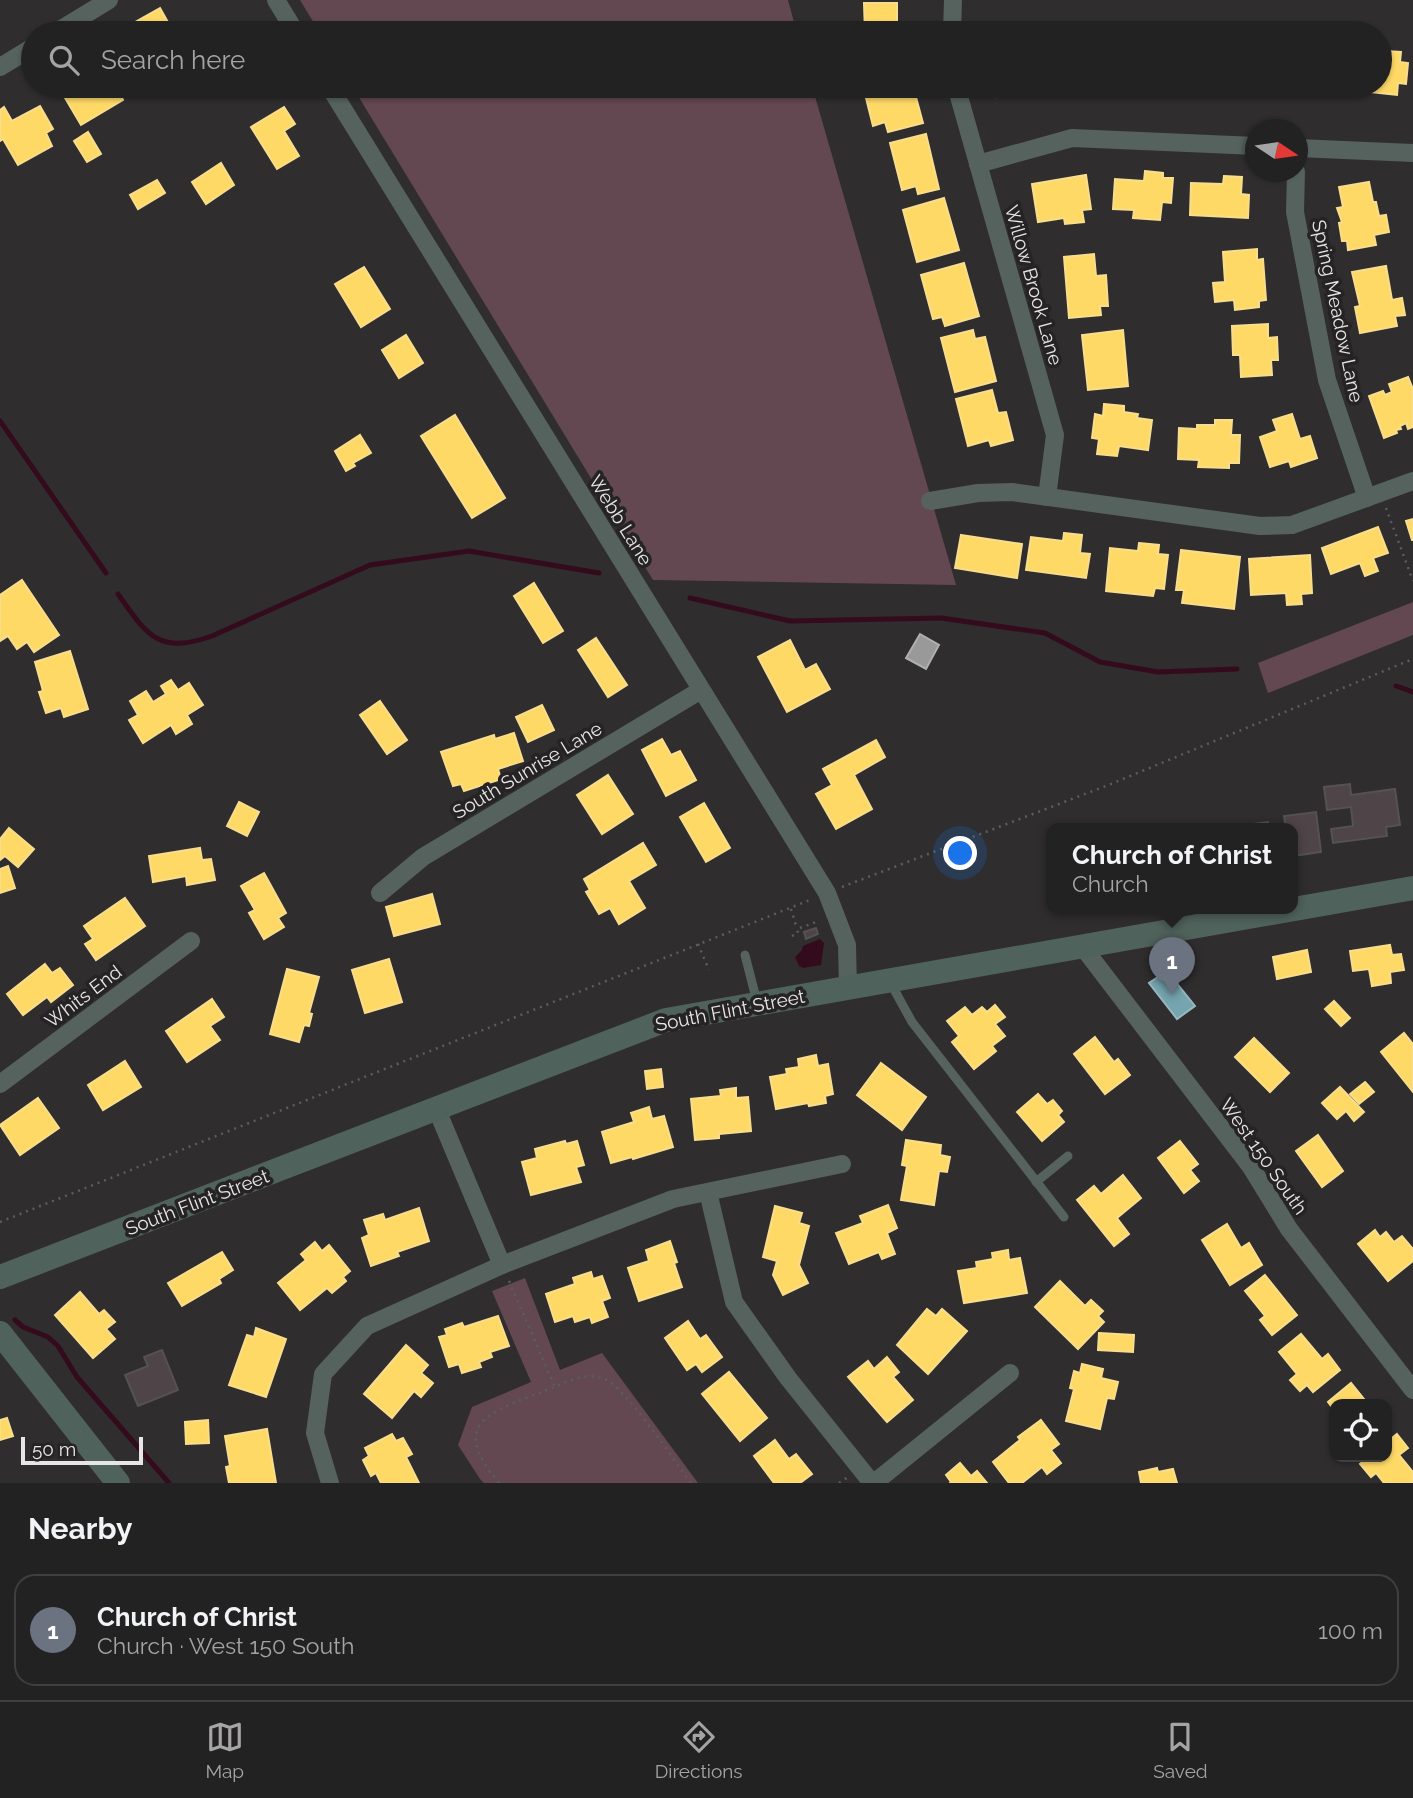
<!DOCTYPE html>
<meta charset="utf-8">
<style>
:root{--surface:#232222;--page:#2b2a2a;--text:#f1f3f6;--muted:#a3a4a5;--line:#403f40;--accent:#a7a5a5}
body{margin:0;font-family:Raleway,sans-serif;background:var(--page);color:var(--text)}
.controls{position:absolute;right:21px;bottom:21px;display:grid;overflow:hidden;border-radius:14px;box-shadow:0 2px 5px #0004}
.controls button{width:63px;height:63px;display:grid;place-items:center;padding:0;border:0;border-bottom:2px solid var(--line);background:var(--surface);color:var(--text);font:35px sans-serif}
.compass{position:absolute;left:1245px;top:119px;width:63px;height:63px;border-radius:50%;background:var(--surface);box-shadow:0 2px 5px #0004;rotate:103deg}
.scale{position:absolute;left:21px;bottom:18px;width:122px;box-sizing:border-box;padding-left:7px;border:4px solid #e7e5e5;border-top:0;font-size:19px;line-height:24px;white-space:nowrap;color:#e7e5e5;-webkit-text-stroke:5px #262324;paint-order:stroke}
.you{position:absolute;left:961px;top:854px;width:24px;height:24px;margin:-18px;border:5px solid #fff;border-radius:50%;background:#1a73e8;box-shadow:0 0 0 10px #1a73e833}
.badge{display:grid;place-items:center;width:46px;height:46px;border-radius:50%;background:var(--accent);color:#fff;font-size:23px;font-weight:700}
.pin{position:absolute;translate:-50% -58px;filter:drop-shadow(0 2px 4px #0008)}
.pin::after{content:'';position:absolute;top:37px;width:24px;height:21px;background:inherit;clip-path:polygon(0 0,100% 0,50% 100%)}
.popup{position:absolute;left:1046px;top:823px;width:252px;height:91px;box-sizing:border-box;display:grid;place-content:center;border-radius:14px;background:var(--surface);filter:drop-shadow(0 2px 5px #0005);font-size:23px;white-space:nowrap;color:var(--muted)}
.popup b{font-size:26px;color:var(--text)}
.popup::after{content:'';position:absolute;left:50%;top:100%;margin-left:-14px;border:14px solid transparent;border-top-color:var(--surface)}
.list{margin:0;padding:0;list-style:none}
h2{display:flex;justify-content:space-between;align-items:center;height:91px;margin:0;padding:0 28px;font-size:30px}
h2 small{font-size:23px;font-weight:400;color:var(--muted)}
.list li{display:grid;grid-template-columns:46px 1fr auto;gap:21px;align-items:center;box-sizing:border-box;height:112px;margin:0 14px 14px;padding:0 14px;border:2px solid var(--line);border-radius:21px}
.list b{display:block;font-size:26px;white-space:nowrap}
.list p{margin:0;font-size:23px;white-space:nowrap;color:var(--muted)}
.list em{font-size:23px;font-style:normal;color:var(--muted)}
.icon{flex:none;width:38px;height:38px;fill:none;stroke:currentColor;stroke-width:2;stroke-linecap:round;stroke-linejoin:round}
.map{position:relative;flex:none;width:1413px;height:1483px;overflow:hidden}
.search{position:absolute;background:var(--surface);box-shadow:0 2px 5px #0004;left:21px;right:21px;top:21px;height:77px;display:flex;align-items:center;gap:18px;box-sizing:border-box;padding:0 24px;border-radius:38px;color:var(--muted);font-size:26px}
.sheet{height:217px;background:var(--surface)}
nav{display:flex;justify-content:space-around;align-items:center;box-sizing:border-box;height:98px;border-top:2px solid var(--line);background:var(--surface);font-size:19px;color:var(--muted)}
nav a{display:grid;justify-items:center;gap:4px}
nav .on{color:var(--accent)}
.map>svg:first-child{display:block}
</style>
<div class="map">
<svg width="1413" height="1483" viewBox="0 0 1413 1483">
<rect width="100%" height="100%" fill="#2f2d2e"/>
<g fill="#644851">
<path d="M300 0H788L797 33H320Z"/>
<path d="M352 86H812L956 585 653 580Z"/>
<path d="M1413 602V635L1268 693 1258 663Z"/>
<path d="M525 1278 560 1370 602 1353 698 1483H484L480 1479 458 1445 472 1407 531 1382 492 1291Z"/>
</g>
<path fill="#340b1d" d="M820 939 824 943 821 965 803 968 799 966 795 957 802 950 803 946Z"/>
<g fill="#ffd966" stroke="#f8dd8c" stroke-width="2">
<path d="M864 3H897V22H905V33H865Z"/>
<path d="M160 8 174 33H133L128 26Z"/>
<path d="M1385 51 1401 52 1400 62 1408 63 1406 84 1398 83 1397 95 1350 90 1351 86H1380V58H1385Z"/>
<path d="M58 86H115L123 100 81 125Z"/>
<path d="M863 86H913L923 123 888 132 885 122 873 126Z"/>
<path d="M993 86H1040L996 97Z"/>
<path d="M1127 86H1187V91L1126 88Z"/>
<path d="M1206 86H1262V93L1206 90Z"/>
<path d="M1279 86H1333V96L1279 94Z"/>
<path d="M40 106 53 129 46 133 52 146 18 165 3 139 0 141V110L4 107 12 121Z"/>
<path d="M284 107 295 124 284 131 299 156 277 169 251 127Z"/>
<path d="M88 132 101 154 87 162 74 141Z"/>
<path d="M926 134 939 189 918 194 916 186 902 190 890 143Z"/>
<path d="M221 163 234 185 206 204 192 182Z"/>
<path d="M1145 171 1163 173V178H1173L1171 203 1162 202 1160 220 1133 218 1134 210 1113 209 1115 179 1144 181Z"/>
<path d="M1086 175 1091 209 1082 210 1084 222 1065 224 1064 218 1038 222 1032 184Z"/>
<path d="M1224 176 1242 177 1241 194 1249 195 1248 218 1190 215 1191 183 1223 184Z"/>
<path d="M157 180 165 193 138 209 130 195Z"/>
<path d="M1369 182 1373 202H1376L1379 216 1386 215 1389 232 1374 235 1376 245 1348 250 1347 241H1342L1339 223 1342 222 1337 208 1343 207 1339 187Z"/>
<path d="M944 198 959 250 917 262 903 210Z"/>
<path d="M1257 249V260L1263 259 1266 300 1259 301V307L1235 310 1234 300 1215 302 1213 283 1225 282 1223 252Z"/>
<path d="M1094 254 1096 276 1106 275 1108 306H1100L1101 315 1069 318 1064 257Z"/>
<path d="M964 263 979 316 945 326 942 317 933 319 921 275Z"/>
<path d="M1386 266 1392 300 1402 298 1405 315 1395 316 1397 326 1360 333 1355 307 1360 306 1352 272Z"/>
<path d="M364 267 390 309 361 327 335 284Z"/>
<path d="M1268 324V338L1277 337 1278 360H1271L1272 375 1241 377 1240 355H1233L1232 326Z"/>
<path d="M973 330 975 339 985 337 996 381 955 392 941 338Z"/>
<path d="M1123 330 1128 386 1088 390 1082 335Z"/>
<path d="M406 335 423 363 399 378 382 350Z"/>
<path d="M1408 377 1413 389V427L1408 429 1406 423 1400 426 1401 429 1396 430 1397 433 1384 438 1369 396 1383 391 1385 395 1392 392 1389 384Z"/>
<path d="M992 390 998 413 1006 412 1013 440 991 446 989 440 968 446 956 399Z"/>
<path d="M1104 404 1124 406V412L1138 414 1137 418 1152 420 1148 450 1119 446 1117 456 1097 454 1099 439 1092 438 1095 414 1103 416Z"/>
<path d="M1292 414 1300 439 1310 436 1317 458 1291 467 1289 461 1270 467 1260 437 1277 431 1273 420Z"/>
<path d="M455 415 505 498 472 518 421 436Z"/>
<path d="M1215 420H1232L1231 435H1240L1239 463H1229V468L1198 467 1199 460 1178 459 1179 428 1197 429V425H1215Z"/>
<path d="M360 435 371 453 353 463 355 466 346 471 335 451Z"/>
<path d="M1413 519V540H1412L1406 521Z"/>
<path d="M1378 527 1388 553 1373 558 1378 571 1365 576 1360 563 1331 574 1322 548Z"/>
<path d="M1064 533 1082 535 1080 553 1090 554 1086 578 1026 570 1031 537 1063 541Z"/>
<path d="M961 535 1022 544 1017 578 955 568Z"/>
<path d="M1139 543 1159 545 1158 554 1168 555 1164 589 1155 588 1153 596 1106 591 1110 548 1138 551Z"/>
<path d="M1181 550 1240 557 1234 609 1182 603 1184 590H1176Z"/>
<path d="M1310 555 1312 593 1301 594 1302 604 1287 605 1286 593 1251 595 1249 559Z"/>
<path d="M22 580 59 635 34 652 27 642 17 649 8 636 0 641V595Z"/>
<path d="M534 583 563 631 543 643 514 596Z"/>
<path d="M596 638 627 685 608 697 578 650Z"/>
<path d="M790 640 805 670 816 664 830 689 787 712 758 657Z"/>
<path d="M70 651 88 709 64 717 61 708 46 713 39 692 43 691 35 662Z"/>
<path d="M171 680 178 690 189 683 203 705 187 715 192 724 176 734 171 725 143 743 129 720 138 715 130 701 146 691 153 702 166 694 161 686Z"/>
<path d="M380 701 407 740 387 754 360 715Z"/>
<path d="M542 705 554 730 528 742 516 717Z"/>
<path d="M514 733 523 761 498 769 501 779 464 791 461 784 453 786 441 752 494 735 495 739Z"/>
<path d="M662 739 671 755 680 751 696 780 666 796 642 750Z"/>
<path d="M876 740 885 757 854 775 872 809 836 829 816 794 832 785 823 769Z"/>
<path d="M608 775 633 814 602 834 577 795Z"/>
<path d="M239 802 259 812 247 836 227 826Z"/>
<path d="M704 803 730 848 706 862 680 817Z"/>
<path d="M9 828 34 849 18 867 5 856 0 860V839Z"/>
<path d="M643 843 656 865 629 881 645 908 619 924 610 908 599 914 586 892 590 890 584 879Z"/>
<path d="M200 848 202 860 211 859 215 880 187 885 186 876 153 882 149 856Z"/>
<path d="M8 866 15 888 0 893V869Z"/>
<path d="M264 873 286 913 278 918 284 927 264 939 249 913 255 910 241 886Z"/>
<path d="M432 894 440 924 394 936 386 907Z"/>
<path d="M125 898 145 926 96 960 85 944 93 939 84 926Z"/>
<path d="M1390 945 1392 955 1401 954 1404 970 1390 972 1391 983 1372 986 1369 969 1353 971 1350 951Z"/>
<path d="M1307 950 1311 972 1277 979 1273 957Z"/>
<path d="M389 959 402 1002 365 1013 352 970Z"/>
<path d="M45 964 52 973 60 968 73 985 51 1002 47 997 23 1015 7 994Z"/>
<path d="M287 969 319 977 309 1013 312 1014 309 1026 304 1025 299 1042 270 1034Z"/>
<path d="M212 999 224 1017 210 1026 220 1040 187 1062 166 1031Z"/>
<path d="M1334 1001 1350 1018 1341 1026 1325 1009Z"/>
<path d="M995 1005 1005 1017 995 1024 1005 1036 992 1046 996 1051 974 1069 952 1042 959 1036 947 1021 965 1007 972 1015 982 1007 987 1012Z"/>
<path d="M1404 1033 1413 1044V1092L1381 1052Z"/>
<path d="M1095 1037 1114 1062 1118 1059 1130 1075 1105 1094 1074 1054Z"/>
<path d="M1254 1038 1289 1073 1270 1092 1235 1057Z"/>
<path d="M816 1055 818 1066 828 1064 833 1094 825 1096 826 1103 809 1106 808 1103 776 1109 770 1077 787 1074 786 1069 799 1067 798 1059Z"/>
<path d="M125 1061 141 1087 103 1110 88 1085Z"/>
<path d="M881 1063 926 1097 902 1130 857 1095Z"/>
<path d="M661 1069 663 1087 647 1089 645 1071Z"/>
<path d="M1365 1082 1374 1092 1359 1104 1350 1094Z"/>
<path d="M1340 1087 1364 1112 1354 1121 1346 1111 1337 1119 1322 1103Z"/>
<path d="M736 1088V1098L748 1097 751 1131 719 1134V1138L695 1140 691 1099 721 1096 720 1090Z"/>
<path d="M1038 1094 1047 1104 1053 1100 1062 1111 1058 1115 1064 1122 1042 1141 1017 1112Z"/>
<path d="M38 1098 59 1128 20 1155 0 1125Z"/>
<path d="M649 1107 652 1119 664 1116 673 1147 633 1159 632 1157 611 1163 602 1132 634 1122 631 1113Z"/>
<path d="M1318 1135 1343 1171 1322 1187 1296 1151Z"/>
<path d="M906 1140 941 1145 940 1155 950 1157 947 1172 939 1171 934 1205 901 1200 907 1166 902 1165Z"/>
<path d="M565 1141 566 1144 577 1141 584 1165 576 1167 581 1182 531 1195 522 1162 537 1158 535 1149Z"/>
<path d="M1180 1141 1198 1164 1190 1170 1199 1181 1184 1193 1158 1158Z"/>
<path d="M1123 1175 1141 1198 1117 1218 1129 1234 1114 1246 1077 1200 1094 1186 1101 1194Z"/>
<path d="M888 1205 897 1228 887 1233 895 1254 882 1259 879 1252 849 1264 836 1233 863 1223 860 1216Z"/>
<path d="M775 1206 802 1213 799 1223 809 1226 799 1265 808 1283 783 1295 773 1275 777 1261 763 1257Z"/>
<path d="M419 1208 429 1241 397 1252 399 1256 371 1266 362 1238 369 1235 364 1220 383 1214 385 1220Z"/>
<path d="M1227 1224 1241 1248 1249 1243 1262 1265 1230 1285 1202 1240Z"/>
<path d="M1375 1230 1380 1237 1386 1232 1394 1242 1402 1236 1413 1249V1261L1388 1281 1358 1244Z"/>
<path d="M670 1241 677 1262 674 1263 682 1287 639 1301 628 1268 649 1261 646 1250Z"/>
<path d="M315 1242 322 1251 329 1245 350 1271 343 1277 346 1281 332 1293 327 1288 300 1310 278 1283 306 1260 301 1254Z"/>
<path d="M1008 1250 1009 1260 1020 1258 1027 1293 964 1303 958 1271 977 1268 976 1262 993 1259 992 1253Z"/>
<path d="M222 1252 233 1270 219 1279 221 1283 182 1306 168 1283Z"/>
<path d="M591 1272 593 1279 602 1276 610 1298 602 1301 608 1317 592 1323 590 1317 575 1322 573 1316 555 1322 546 1294 575 1284 573 1278Z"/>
<path d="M1265 1275 1297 1315 1272 1335 1260 1320 1265 1316 1245 1291Z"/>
<path d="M1060 1281 1085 1306 1091 1300 1103 1311 1098 1316 1104 1322 1078 1349 1035 1307Z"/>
<path d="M80 1292 99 1314 104 1310 115 1322 106 1329 115 1339 93 1358 55 1315Z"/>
<path d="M927 1309 936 1316 942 1309 967 1331 928 1374 897 1345Z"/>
<path d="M498 1316 509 1346 490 1352 492 1357 479 1362 481 1367 462 1373 459 1364 449 1367 439 1337 447 1335 445 1329 462 1323 464 1327Z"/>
<path d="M688 1321 700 1339 706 1335 722 1357 702 1372 696 1364 687 1370 665 1338Z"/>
<path d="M256 1328 286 1339 266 1397 229 1385 247 1335 254 1337Z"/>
<path d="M1099 1333 1134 1335 1133 1352 1098 1350Z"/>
<path d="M1301 1334 1322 1359 1328 1354 1340 1370 1313 1392 1307 1385 1300 1391 1290 1380 1297 1374 1279 1352Z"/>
<path d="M406 1345 428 1365 421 1373 433 1383 421 1397 414 1391 392 1418 364 1394Z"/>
<path d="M887 1357 899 1372 893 1377 913 1400 887 1422 848 1377 868 1361 874 1369Z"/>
<path d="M1082 1364 1103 1369 1101 1378 1118 1382 1114 1399 1107 1398 1100 1429 1066 1421 1074 1389 1070 1388 1074 1371 1080 1373Z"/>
<path d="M729 1372 767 1418 740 1441 702 1394Z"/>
<path d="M1351 1383 1368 1404H1334V1410L1328 1402Z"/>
<path d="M7 1418 13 1436 0 1440V1420Z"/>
<path d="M208 1420 209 1443 186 1444 185 1422Z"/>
<path d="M1041 1420 1059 1444 1051 1450 1061 1463 1047 1474 1042 1467 1022 1483H1009L993 1462 1020 1440 1018 1437Z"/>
<path d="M267 1429 276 1483H229L226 1467 230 1466 225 1436Z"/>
<path d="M392 1434 396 1441 403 1438 412 1454 406 1457 419 1483H381L376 1473 371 1476 363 1460 369 1456 365 1448Z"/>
<path d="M1397 1434 1408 1448 1399 1455 1413 1472V1483H1384L1376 1473 1371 1477 1360 1464 1369 1457H1387V1442Z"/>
<path d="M775 1440 789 1459 796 1454 812 1474 800 1483H774L754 1456Z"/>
<path d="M960 1463 971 1476 977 1471 987 1483H950L951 1482 946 1475Z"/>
<path d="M1157 1468 1158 1472 1173 1469 1177 1483H1141L1139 1472Z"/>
</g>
<path fill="#76a5af" stroke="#98b8bf" stroke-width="2" d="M1167 971 1195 1006 1177 1019 1149 983Z"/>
<path fill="#999" stroke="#b0b0b0" stroke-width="2" d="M920 634 939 645 926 669 906 658Z"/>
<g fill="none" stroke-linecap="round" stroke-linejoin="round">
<g stroke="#340b1d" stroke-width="5">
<path d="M0 421 106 573"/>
<path d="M118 594C147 635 158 655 212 636L370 565 469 551 599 573"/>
<path d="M690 598 790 621 941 618 1045 633 1100 662 1158 672 1237 669"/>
<path d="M1396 686 1413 692"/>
<path d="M15 1320 23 1327 48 1337 58 1346 77 1377 169 1483"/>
</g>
</g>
<g fill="#4f4548" stroke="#545253" stroke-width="2">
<path d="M1350 784 1351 795 1395 789 1400 825 1386 827 1387 836 1333 843 1331 829 1353 826 1351 807 1327 810 1324 787Z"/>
<path d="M1316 812 1321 852 1293 856V829H1286L1284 816Z"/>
<path d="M1268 822 1269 829H1238L1237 826Z"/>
<path d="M816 928 818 934 806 939 804 932Z"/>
<path d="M162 1350 178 1390 138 1406 125 1375 148 1366 144 1357Z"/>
</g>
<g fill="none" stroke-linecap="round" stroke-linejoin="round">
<g stroke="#585f5c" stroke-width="2.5" stroke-dasharray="2 5" stroke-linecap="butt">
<path d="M1386 508 1413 581"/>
<path d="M842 887 1106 786 1413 659"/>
<path d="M791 909 797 929"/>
<path d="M792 936 798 933 797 929 819 921"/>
<path d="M698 944 709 970"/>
<path d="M0 1222 810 900"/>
<path d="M509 1281 555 1387C570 1380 585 1373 602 1378 624 1384 675 1462 691 1483"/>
<path d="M499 1483C443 1417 500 1410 554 1387"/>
<path d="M839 1483 848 1477"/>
</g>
<g stroke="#55625d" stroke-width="9">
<path d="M745 955 757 1002"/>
<path d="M890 982 912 1022 1064 1217"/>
<path d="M1036 1182 1068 1156"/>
</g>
<g stroke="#55625d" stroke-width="18">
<path d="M276 0 296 33"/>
<path d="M55 33 109 0"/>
<path d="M952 33 953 0"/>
<path d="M0 67 33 47"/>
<path d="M329 86 827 893 847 945 848 987"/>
<path d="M956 86 1055 435 1047 497"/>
<path d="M1298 148 1413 153"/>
<path d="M978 164 1072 138 1256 146"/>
<path d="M1296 172 1295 212 1327 380 1367 498"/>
<path d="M930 501 978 493 1012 492 1260 526 1292 525 1413 481"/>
<path d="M380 893 423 857 701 690"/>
<path d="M1082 946 1251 1167 1289 1229 1413 1390"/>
<path d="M0 1084 191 941"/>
<path d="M437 1110 502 1265"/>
<path d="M708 1192 734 1302 788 1378 872 1483"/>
<path d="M330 1483 315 1433 323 1374 367 1326 502 1265 673 1199 842 1164"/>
<path d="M874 1483 1010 1373"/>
</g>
<g stroke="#50625c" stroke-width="24">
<path d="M0 1277 666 1020 1413 888"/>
<path d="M0 1333 118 1483"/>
</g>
</g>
<g text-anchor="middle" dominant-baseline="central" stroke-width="7" stroke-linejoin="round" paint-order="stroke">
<g font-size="19" fill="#e7e5e5" stroke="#262324">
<text transform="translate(1034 285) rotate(74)">Willow Brook Lane</text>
<text transform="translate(1338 311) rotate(78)">Spring Meadow Lane</text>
<text transform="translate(621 520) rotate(58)">Webb Lane</text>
<text transform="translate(527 770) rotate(-31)">South Sunrise Lane</text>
<text transform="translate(83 996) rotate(-37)">Whits End</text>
<text transform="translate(730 1010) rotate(-11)">South Flint Street</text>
<text transform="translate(1264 1156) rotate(55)">West 150 South</text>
<text transform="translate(197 1202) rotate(-21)">South Flint Street</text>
</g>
</g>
</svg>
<div class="controls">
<button><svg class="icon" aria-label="locate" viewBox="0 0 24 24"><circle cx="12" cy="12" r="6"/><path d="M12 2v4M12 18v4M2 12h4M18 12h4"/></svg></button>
</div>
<svg class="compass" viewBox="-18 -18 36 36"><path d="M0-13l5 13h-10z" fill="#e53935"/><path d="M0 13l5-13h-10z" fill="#a3a4a5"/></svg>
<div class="scale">50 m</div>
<div class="you"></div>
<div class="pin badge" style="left:1172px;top:995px;background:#6b7280">1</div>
<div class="popup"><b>Church of Christ</b>Church</div>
<div class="search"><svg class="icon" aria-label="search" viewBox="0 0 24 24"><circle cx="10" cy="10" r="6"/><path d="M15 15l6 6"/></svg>Search here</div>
</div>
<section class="sheet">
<h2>Nearby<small></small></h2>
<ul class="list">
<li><span class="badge" style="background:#6b7280">1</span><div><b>Church of Christ</b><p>Church · West 150 South</p></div><em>100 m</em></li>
</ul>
</section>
<nav>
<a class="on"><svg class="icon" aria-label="map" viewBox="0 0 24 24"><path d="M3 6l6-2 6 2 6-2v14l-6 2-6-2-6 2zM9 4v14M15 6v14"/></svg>Map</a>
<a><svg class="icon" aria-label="directions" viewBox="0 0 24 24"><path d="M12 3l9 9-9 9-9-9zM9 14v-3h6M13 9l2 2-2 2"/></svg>Directions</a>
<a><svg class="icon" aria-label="saved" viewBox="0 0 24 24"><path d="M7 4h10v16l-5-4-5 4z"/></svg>Saved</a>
</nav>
